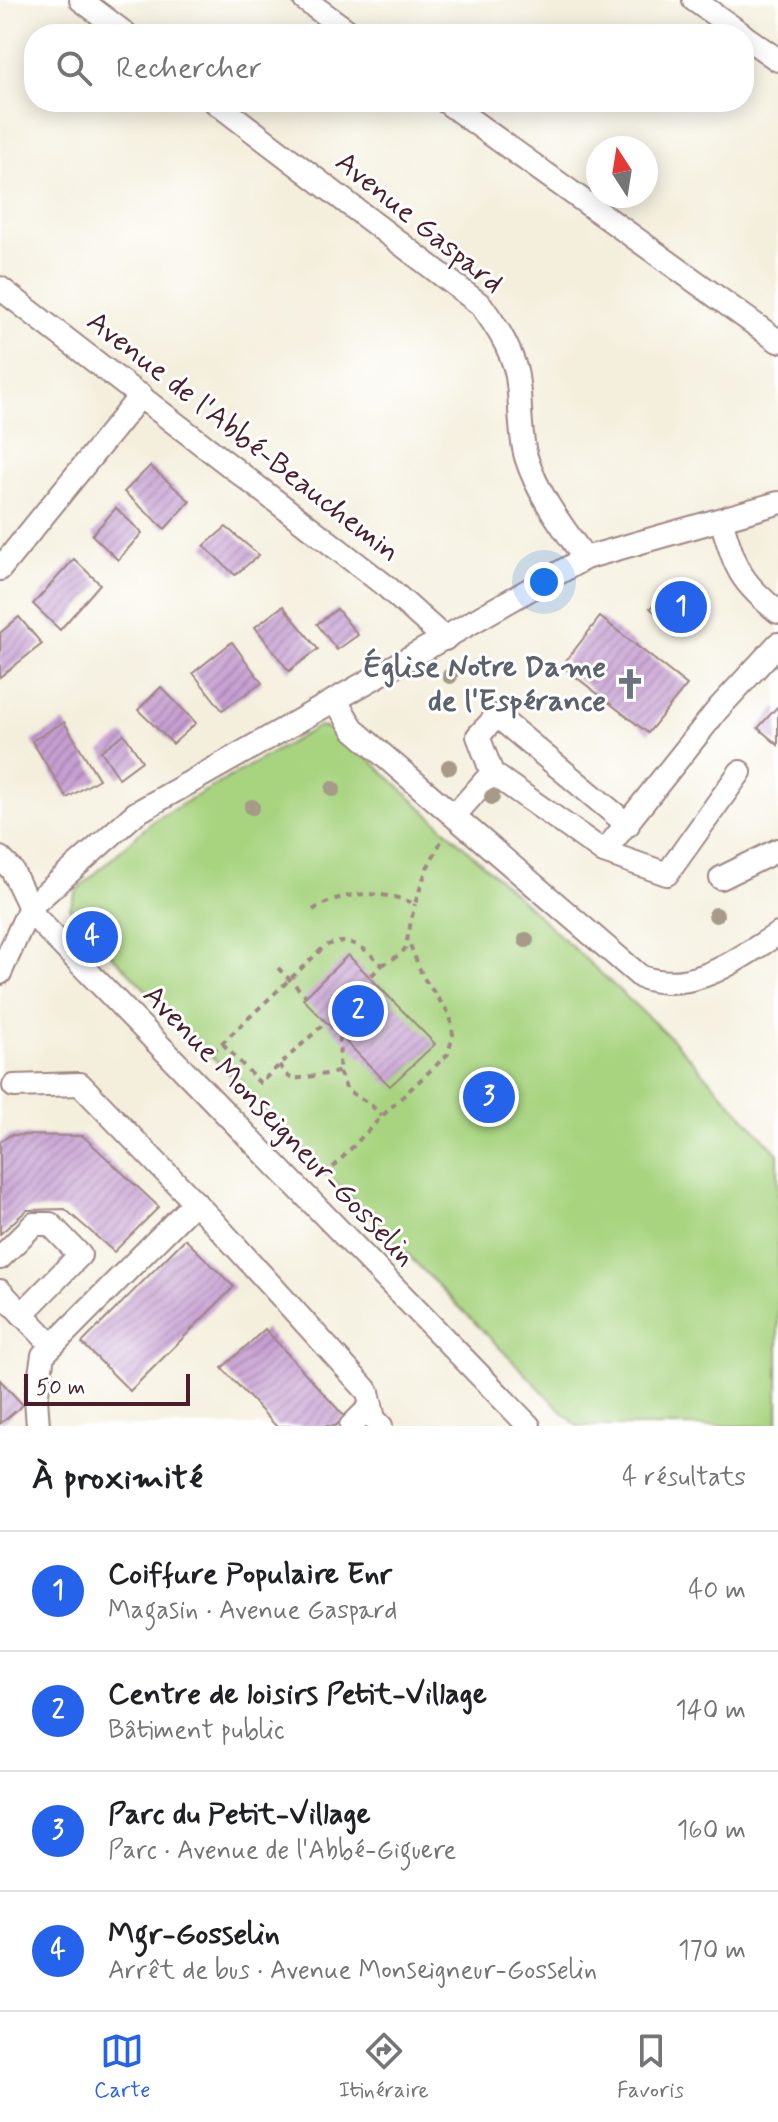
<!DOCTYPE html>
<html lang="fr">
<meta charset="utf-8">
<style>
:root{--surface:#fff;--page:#f2f2f2;--text:#202124;--muted:#757577;--line:#e0e0e0;--accent:#2563eb}
body{margin:0;font-family:Mynerve,sans-serif;background:var(--page);color:var(--text)}
.compass{position:absolute;left:586px;top:136px;width:72px;height:72px;border-radius:50%;background:var(--surface);box-shadow:0 4px 20px #0003;rotate:348deg}
.scale{position:absolute;left:24px;bottom:20px;width:166px;box-sizing:border-box;padding-left:8px;border:4px solid #4a1f2b;border-top:0;font-size:22px;line-height:28px;white-space:nowrap;color:#4a1f2b;-webkit-text-stroke:6px #fff;paint-order:stroke}
.you{position:absolute;left:544px;top:582px;width:28px;height:28px;margin:-20px;border:6px solid #fff;border-radius:50%;background:#1a73e8;box-shadow:0 0 0 12px #1a73e833}
.badge{display:grid;place-items:center;width:52px;height:52px;border-radius:50%;background:var(--accent);color:#fff;font-size:26px;font-weight:700}
.pin{position:absolute;translate:-50% -50%;border:4px solid #fff;box-shadow:0 2px 8px #0006}
.list{margin:0;padding:0;list-style:none}
h2{display:flex;justify-content:space-between;align-items:center;height:104px;margin:0;padding:0 32px;font-size:34px}
h2 small{font-size:26px;font-weight:400;color:var(--muted)}
.list li{display:grid;grid-template-columns:52px 1fr auto;gap:24px;align-items:center;box-sizing:border-box;height:120px;padding:0 32px;border-top:2px solid var(--line)}
.list b{display:block;font-size:30px;white-space:nowrap}
.list p{margin:0;font-size:26px;white-space:nowrap;color:var(--muted)}
.list em{font-size:26px;font-style:normal;color:var(--muted)}
.icon{flex:none;width:44px;height:44px;fill:none;stroke:currentColor;stroke-width:2;stroke-linecap:round;stroke-linejoin:round}
.map{position:relative;flex:none;width:778px;height:1426px;overflow:hidden}
.search{position:absolute;background:var(--surface);box-shadow:0 4px 20px #0003;left:24px;right:24px;top:24px;height:88px;display:flex;align-items:center;gap:20px;box-sizing:border-box;padding:0 28px;border-radius:32px;color:var(--muted);font-size:30px}
.sheet{height:584px;background:var(--surface)}
nav{display:flex;justify-content:space-around;align-items:center;box-sizing:border-box;height:112px;border-top:2px solid var(--line);background:var(--surface);font-size:22px;color:var(--muted)}
nav a{display:grid;justify-items:center;gap:4px}
nav .on{color:var(--accent)}
.map>svg:first-child{display:block}
</style>
<div class="map">
<svg width="778" height="1426" viewBox="0 0 778 1426">
<defs>
<pattern id="building-hatch" width="6" height="6" patternUnits="userSpaceOnUse" patternTransform="scale(2)"><rect width="6" height="6" fill="#c69fd2"/><path d="M-1 1l2-2M0 6l6-6M5 7l2-2" fill="none" stroke="#a381ab"/></pattern>
</defs>
<rect width="100%" height="100%" fill="#fff"/>
<filter id="ink" filterUnits="userSpaceOnUse"><feTurbulence type="fractalNoise" baseFrequency=".0125" numOctaves="2"/><feDisplacementMap in="SourceGraphic" scale="16" xChannelSelector="R" yChannelSelector="G"/><feConvolveMatrix kernelMatrix="1 2 1 2 8 2 1 2 1" color-interpolation-filters="sRGB"/></filter>
<filter id="wash" filterUnits="userSpaceOnUse"><feTurbulence type="fractalNoise" baseFrequency=".006" numOctaves="4" result="noise"/><feDisplacementMap in="SourceGraphic" scale="32" xChannelSelector="R" yChannelSelector="G"/><feGaussianBlur stdDeviation="1.8" result="paint"/><feColorMatrix in="noise" values="0 0 0 0 0 0 0 0 0 0 0 0 0 0 0 0 0 1.4 0 .05"/><feComposite in="paint" operator="in"/></filter>
<g filter="url(#wash)">
<rect width="100%" height="100%" fill="#f4efdd"/>
<path fill="#a8d480" stroke="#797a56" stroke-width="2" d="M319 726 341 733 674 1041 778 1154V1426H577L74 917 70 908 77 890 153 821Z"/>
<g id="blocks">
<g fill="url(#building-hatch)">
<path d="M150 466 190 501 165 529 124 492Z"/>
<path d="M116 508 142 533 118 560 92 535Z"/>
<path d="M226 527 259 555 235 575 204 546Z"/>
<path d="M74 559 100 584 60 630 33 604Z"/>
<path d="M668 597 690 598 705 614 677 633 650 608Z"/>
<path d="M283 606 318 649 289 671 255 627Z"/>
<path d="M337 609 358 635 337 650 317 624Z"/>
<path d="M19 617 42 644 0 677V633Z"/>
<path d="M600 617 687 685 648 733 562 666Z"/>
<path d="M232 642 262 683 222 710 193 673Z"/>
<path d="M161 687 196 723 173 744 138 710Z"/>
<path d="M778 706V745L758 728Z"/>
<path d="M64 722 99 779 67 798 32 741Z"/>
<path d="M124 734 142 761 119 778 101 751Z"/>
<path d="M348 955 435 1044 390 1086 303 999Z"/>
<path d="M10 1135 83 1136 159 1207 114 1252 65 1209 27 1210 0 1234V1142Z"/>
<path d="M185 1239 234 1287 130 1391 82 1343Z"/>
<path d="M265 1329 345 1417 335 1426H276L222 1368Z"/>
<path d="M0 1380 23 1405 0 1424Z"/>
</g>
</g>
</g>
<g filter="url(#ink)">
<use href="#blocks" fill-opacity="0" stroke="#9f8784" stroke-width="2"/>
<g fill="none" stroke-linecap="round" stroke-linejoin="round">
<defs>
<g id="minor">
<path d="M81 0 126 34"/>
<path d="M305 0 352 34"/>
<path d="M694 0 742 34"/>
<path d="M744 36 778 60"/>
<path d="M215 102 481 305C496 326 509 345 516 371 522 398 518 429 526 457 538 495 562 526 585 558"/>
<path d="M446 102 778 341"/>
<path d="M0 288 387 587 445 639"/>
<path d="M721 520C736 568 738 580 778 612"/>
<path d="M0 569 141 395"/>
<path d="M335 700 354 730 641 977C693 995 735 960 778 934"/>
<path d="M455 815 492 773"/>
<path d="M628 825 497 716 478 736 492 773 604 852 718 709 778 644"/>
<path d="M604 852 667 874 740 772"/>
<path d="M0 858 12 870 34 916 529 1426"/>
<path d="M721 878 778 850"/>
<path d="M0 973 30 907 136 813 585 558 778 503"/>
<path d="M14 1086 80 1084 210 1218 368 1392 374 1419 381 1426"/>
<path d="M0 1258 34 1224H50L80 1255 22 1314"/>
<path d="M0 1291 52 1345"/>
<path d="M38 1426 36 1399 43 1355 195 1202"/>
<path d="M351 1426 371 1406"/>
</g>
</defs>
<use href="#minor" stroke="#9f8784" stroke-width="26"/>
<g stroke="#9f8784" stroke-width="4" stroke-dasharray="6 6" stroke-linecap="butt">
<path d="M313 910C343 890 383 890 415 904L427 868 444 836"/>
<path d="M382 965C389 961 399 956 404 950 407 946 412 913 415 904"/>
<path d="M278 968 306 996"/>
<path d="M223 1044 260 1083 326 1022"/>
<path d="M204 1060 325 946C350 935 365 948 382 965L370 977"/>
<path d="M279 1065 289 1077 294 1079 339 1072 340 1036"/>
<path d="M339 1072 347 1090 370 1104 382 1116"/>
<path d="M325 1176 382 1116 448 1054 453 1035 450 1015 423 977 408 940"/>
</g>
<use href="#minor" stroke="#fff" stroke-width="22"/>
</g>
<g fill="#a69a89">
<circle cx="450" cy="676" r="8"/>
<circle cx="449" cy="767" r="8"/>
<circle cx="333" cy="789" r="8"/>
<circle cx="492" cy="797" r="8"/>
<circle cx="252" cy="807" r="8"/>
<circle cx="716" cy="915" r="8"/>
<circle cx="526" cy="940" r="8"/>
</g>
</g>
<defs>
<symbol id="church-bare" viewBox="-9 -9 18 18"><path d="M-1.2-6h2.4v3.5h3.3v2.4h-3.3V6h-2.4V-.1h-3.3v-2.4h3.3Z" fill="#6b7280" stroke="#fff" stroke-width="2.5" paint-order="stroke"/></symbol>
</defs>
<g fill-rule="evenodd">
<use href="#church-bare" x="608" y="662" width="44" height="44"/>
</g>
<g text-anchor="middle" dominant-baseline="central" stroke-width="6" stroke-linejoin="round" paint-order="stroke">
<g font-size="30" fill="#4a1f2b" stroke="#fff">
<text transform="translate(419 223) rotate(39)">Avenue Gaspard</text>
<text transform="translate(243 437) rotate(38)">Avenue de l'Abbé-Beauchemin</text>
<text transform="translate(279 1126) rotate(46)">Avenue Monseigneur-Gosselin</text>
</g>
<g font-size="30" font-weight="bold" fill="#5b616d" stroke="#fff" text-anchor="end">
<text x="606" y="667">Église Notre Dame<tspan x="606" dy="34">de l'Espérance</tspan></text>
</g>
</g>
</svg>
<svg class="compass" viewBox="-18 -18 36 36"><path d="M0-13l5 13h-10z" fill="#e53935"/><path d="M0 13l5-13h-10z" fill="#757577"/></svg>
<div class="scale">50 m</div>
<div class="you"></div>
<div class="pin badge" style="left:681px;top:607px">1</div>
<div class="pin badge" style="left:358px;top:1011px">2</div>
<div class="pin badge" style="left:489px;top:1097px">3</div>
<div class="pin badge" style="left:92px;top:937px">4</div>
<div class="search"><svg class="icon" aria-label="search" viewBox="0 0 24 24"><circle cx="10" cy="10" r="6"/><path d="M15 15l6 6"/></svg>Rechercher</div>
</div>
<section class="sheet">
<h2>À proximité<small>4 résultats</small></h2>
<ul class="list">
<li><span class="badge">1</span><div><b>Coiffure Populaire Enr</b><p>Magasin · Avenue Gaspard</p></div><em>40 m</em></li>
<li><span class="badge">2</span><div><b>Centre de loisirs Petit-Village</b><p>Bâtiment public</p></div><em>140 m</em></li>
<li><span class="badge">3</span><div><b>Parc du Petit-Village</b><p>Parc · Avenue de l'Abbé-Giguere</p></div><em>160 m</em></li>
<li><span class="badge">4</span><div><b>Mgr-Gosselin</b><p>Arrêt de bus · Avenue Monseigneur-Gosselin</p></div><em>170 m</em></li>
</ul>
</section>
<nav>
<a class="on"><svg class="icon" aria-label="map" viewBox="0 0 24 24"><path d="M3 6l6-2 6 2 6-2v14l-6 2-6-2-6 2zM9 4v14M15 6v14"/></svg>Carte</a>
<a><svg class="icon" aria-label="directions" viewBox="0 0 24 24"><path d="M12 3l9 9-9 9-9-9zM9 14v-3h6M13 9l2 2-2 2"/></svg>Itinéraire</a>
<a><svg class="icon" aria-label="saved" viewBox="0 0 24 24"><path d="M7 4h10v16l-5-4-5 4z"/></svg>Favoris</a>
</nav>
